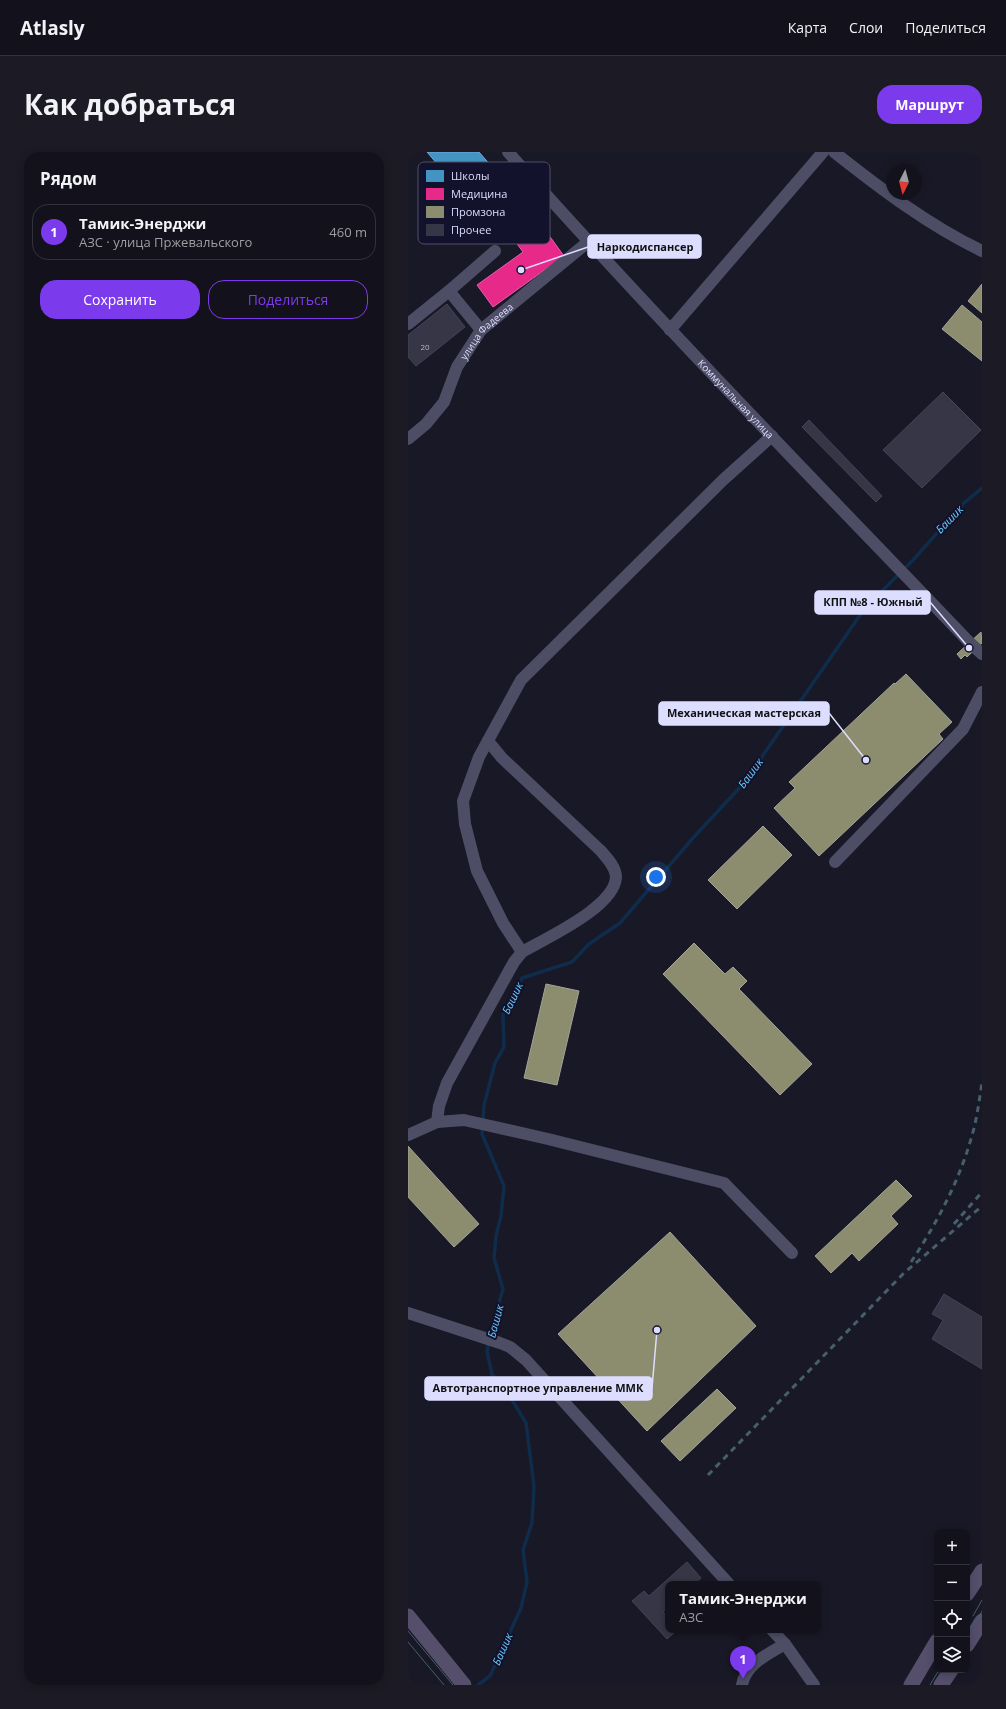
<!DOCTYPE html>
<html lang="ru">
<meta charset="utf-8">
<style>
:root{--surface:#13121c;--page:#1c1b25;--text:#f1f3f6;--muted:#9d9ea3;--line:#32323b;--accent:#7c3aed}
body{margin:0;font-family:"Open Sans",sans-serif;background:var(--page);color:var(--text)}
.controls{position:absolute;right:12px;bottom:12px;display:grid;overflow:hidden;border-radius:8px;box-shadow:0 2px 10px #0003}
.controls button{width:36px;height:36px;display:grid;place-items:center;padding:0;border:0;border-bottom:1px solid var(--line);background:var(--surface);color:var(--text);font:20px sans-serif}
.compass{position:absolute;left:478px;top:12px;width:36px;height:36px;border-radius:50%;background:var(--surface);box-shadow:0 2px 10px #0003;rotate:186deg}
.you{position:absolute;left:248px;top:725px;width:14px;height:14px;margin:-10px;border:3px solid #fff;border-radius:50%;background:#1a73e8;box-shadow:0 0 0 6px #1a73e833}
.badge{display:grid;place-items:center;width:26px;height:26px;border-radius:50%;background:var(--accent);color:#fff;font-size:13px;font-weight:700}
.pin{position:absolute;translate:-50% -33px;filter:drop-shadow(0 1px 2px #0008)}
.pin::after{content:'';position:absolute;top:21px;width:14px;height:12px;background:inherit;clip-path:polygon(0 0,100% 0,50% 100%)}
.popup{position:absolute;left:257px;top:1429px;width:156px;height:52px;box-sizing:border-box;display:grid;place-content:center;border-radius:8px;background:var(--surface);filter:drop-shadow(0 1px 3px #0005);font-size:13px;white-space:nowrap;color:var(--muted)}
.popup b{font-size:15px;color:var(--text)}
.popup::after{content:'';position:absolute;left:50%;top:100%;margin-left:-8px;border:8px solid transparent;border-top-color:var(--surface)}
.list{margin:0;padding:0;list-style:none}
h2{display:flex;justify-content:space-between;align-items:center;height:52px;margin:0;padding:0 16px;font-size:17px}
h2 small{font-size:13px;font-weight:400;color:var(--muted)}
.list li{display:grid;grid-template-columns:26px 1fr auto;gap:12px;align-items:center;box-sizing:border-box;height:56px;margin:0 8px 8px;padding:0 8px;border:1px solid var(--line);border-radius:16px}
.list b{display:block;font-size:15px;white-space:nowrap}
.list p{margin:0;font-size:13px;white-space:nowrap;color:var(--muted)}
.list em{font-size:13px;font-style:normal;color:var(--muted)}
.actions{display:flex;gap:8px;padding:12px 16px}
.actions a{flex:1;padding:9px 0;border:1px solid var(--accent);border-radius:16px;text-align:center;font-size:14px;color:var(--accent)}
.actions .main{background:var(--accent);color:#fff}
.icon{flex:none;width:22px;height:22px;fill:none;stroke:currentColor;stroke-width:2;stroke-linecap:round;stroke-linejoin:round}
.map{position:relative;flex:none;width:574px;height:1533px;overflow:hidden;border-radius:16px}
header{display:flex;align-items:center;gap:24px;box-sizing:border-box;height:56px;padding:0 20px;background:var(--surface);border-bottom:1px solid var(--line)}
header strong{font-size:19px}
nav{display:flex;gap:22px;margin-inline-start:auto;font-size:14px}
.intro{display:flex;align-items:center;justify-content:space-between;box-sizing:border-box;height:96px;padding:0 24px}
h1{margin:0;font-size:28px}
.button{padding:10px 18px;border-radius:16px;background:var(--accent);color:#fff;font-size:14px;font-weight:700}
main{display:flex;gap:24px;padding:0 24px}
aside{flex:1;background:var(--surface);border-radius:16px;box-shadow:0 2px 10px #0003}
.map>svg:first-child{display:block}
</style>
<header>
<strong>Atlasly</strong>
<nav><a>Карта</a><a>Слои</a><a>Поделиться</a></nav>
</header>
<div class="intro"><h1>Как добраться</h1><a class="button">Маршрут</a></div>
<main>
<aside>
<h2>Рядом<small></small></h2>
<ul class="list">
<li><span class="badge">1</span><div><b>Тамик-Энерджи</b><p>АЗС · улица Пржевальского</p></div><em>460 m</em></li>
</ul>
<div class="actions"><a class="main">Сохранить</a><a>Поделиться</a></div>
</aside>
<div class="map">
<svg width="574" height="1533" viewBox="0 0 574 1533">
<rect width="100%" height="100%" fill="#191826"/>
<path fill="#4393c3" stroke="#71a9d5" d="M19 0H71L84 15 71 26 83 39 65 55 53 41 62 33 50 19 41 26Z"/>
<path fill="#e7298a" stroke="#e45fad" d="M124 60 156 104 85 155 69 133 115 100 99 78Z"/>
<g fill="#8c8c6e" stroke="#a4a49a">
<path d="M574 132V161L560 149Z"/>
<path d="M554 153 574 170V209L534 177Z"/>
<path d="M573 480 574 491 559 505 557 503 553 507 549 502Z"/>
<path d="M498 522 544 570 531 582 535 587 411 704 366 656 387 636 381 630 486 531 487 532Z"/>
<path d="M355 674 384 703 329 757 300 728Z"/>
<path d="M286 791 317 822 325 815 339 829 331 837 404 912 372 943 255 822Z"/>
<path d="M138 832 171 839 149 933 116 926Z"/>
<path d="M0 994 71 1072 46 1095 0 1045Z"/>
<path d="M488 1028 504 1044 483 1064 490 1072 451 1109 444 1101 423 1121 407 1104Z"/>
<path d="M262 1080 348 1174 239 1279 150 1182Z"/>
<path d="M309 1237 328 1256 272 1309 253 1289Z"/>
</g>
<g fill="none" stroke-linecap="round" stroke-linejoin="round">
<path stroke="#0f2c4b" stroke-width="3.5" d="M70 1533 82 1524 113 1456 119 1430 115 1398 124 1371 126 1334 118 1271 93 1230 84 1223 79 1199 87 1164 95 1137 86 1106 88 1084 93 1064 96 1034 74 982 76 953 87 911 96 895 95 863 114 826 164 810 181 792 212 771 285 686 335 632 457 456 505 408 556 351 574 336"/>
</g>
<g fill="#373647" stroke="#444358">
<path d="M39 152 57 175 8 214 0 205V183Z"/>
<path d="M535 240 573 278 514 336 475 298Z"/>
<path d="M401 268 474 344 468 350 394 275Z"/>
<path d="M536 1142 574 1165V1217L524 1187 535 1168 524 1162Z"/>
<path d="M279 1410 293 1426 286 1432H260V1456L255 1460 260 1466V1478H269L259 1487 224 1449 236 1439 241 1444Z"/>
</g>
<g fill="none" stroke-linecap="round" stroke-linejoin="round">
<g stroke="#4d4e66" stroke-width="12">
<path id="s1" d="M100 0C249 168 406 328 561 490L574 502"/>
<path d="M426 0C473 37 520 73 574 99"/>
<path d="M41 139 87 99"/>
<path d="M0 172 41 139 73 178"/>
<path d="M262 178 415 0"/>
<path id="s2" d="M0 287 18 272 36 250 49 215 73 178 180 90"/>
<path d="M427 710 555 577 574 540"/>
<path d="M114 800 95 771 69 719 57 672 55 649 71 605 113 528 315 328 364 284"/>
<path d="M29 970 31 954 39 931 106 810 114 800C138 786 207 755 208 725 208 715 199 706 193 699L94 606 80 589"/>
<path d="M0 983 29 970 56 968 140 987 316 1031 384 1101"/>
<path d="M0 1161 92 1191 102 1195 118 1208 321 1432"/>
<path d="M364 1478 377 1492 406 1533"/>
<path d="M334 1533C337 1513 361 1501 377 1492"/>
</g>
<g stroke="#554f6c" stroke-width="15">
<path d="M559 1442 574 1419"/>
<path d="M0 1464 56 1533"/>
<path d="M559 1493 574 1469"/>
<path d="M503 1533 529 1489"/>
<path d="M533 1533 543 1518"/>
</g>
<g stroke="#465f6d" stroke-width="1">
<path d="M565 1464 574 1448"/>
<path d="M0 1479 45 1533"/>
<path d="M559 1483 574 1459"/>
<path d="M0 1490 36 1533"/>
<path d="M522 1533 531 1518"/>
</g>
<g stroke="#465f6d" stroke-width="3" stroke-dasharray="6 5" stroke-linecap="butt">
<path d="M546 1072 574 1040"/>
<path d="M503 1110C531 1068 555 1022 567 972 570 958 572 944 574 930"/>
<path d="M300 1323 495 1122 574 1054"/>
</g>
</g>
<g text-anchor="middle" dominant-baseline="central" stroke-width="4" stroke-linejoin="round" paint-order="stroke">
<g font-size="8" fill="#b4b3d1">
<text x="17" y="194">20</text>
</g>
<g font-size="10" fill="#ddf" stroke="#13122c">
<text stroke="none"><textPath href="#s2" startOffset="136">улица Фадеева</textPath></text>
<text stroke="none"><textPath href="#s1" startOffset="336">Коммунальная улица</textPath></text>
</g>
<g font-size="11" font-style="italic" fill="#6cccfe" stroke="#13122c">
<text transform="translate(541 367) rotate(-46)">Башик</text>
<text transform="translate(342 621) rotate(-54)">Башик</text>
<text transform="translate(104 846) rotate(-64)">Башик</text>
<text transform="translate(87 1169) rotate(-75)">Башик</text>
<text transform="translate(94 1497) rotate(-66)">Башик</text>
</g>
</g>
<rect x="10" y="10" width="132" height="82" rx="6" fill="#13122c" stroke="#504f6b" stroke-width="1"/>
<rect x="18" y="18" width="18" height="12" fill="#4393c3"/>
<rect x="18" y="36" width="18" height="12" fill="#e7298a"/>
<rect x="18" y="54" width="18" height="12" fill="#8c8c6e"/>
<rect x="18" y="72" width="18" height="12" fill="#373647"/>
<g font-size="11" fill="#ddf">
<text x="43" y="28">Школы</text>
<text x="43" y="46">Медицина</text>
<text x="43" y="64">Промзона</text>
<text x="43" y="82">Прочее</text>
</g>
<path fill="none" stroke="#ddf" stroke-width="1.5" d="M113 118L180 95M561 496L522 450M458 608L421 561M249 1178L244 1236"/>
<g fill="#ddf" stroke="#13122c" stroke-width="1.5">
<circle cx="113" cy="118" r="4"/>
<circle cx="561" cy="496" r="4"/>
<circle cx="458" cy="608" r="4"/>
<circle cx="249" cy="1178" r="4"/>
</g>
<g fill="#ddf" stroke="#ddf" stroke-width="1.5">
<rect x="180" y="83" width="113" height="23" rx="4"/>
<rect x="407" y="439" width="115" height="23" rx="4"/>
<rect x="251" y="550" width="170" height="23" rx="4"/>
<rect x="17" y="1225" width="227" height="23" rx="4"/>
</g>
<g font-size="11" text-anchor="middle" font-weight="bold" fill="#111">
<text x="237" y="99">Наркодиспансер</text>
<text x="465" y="454">КПП №8 - Южный</text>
<text x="336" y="565">Механическая мастерская</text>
<text x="130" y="1240">Автотранспортное управление ММК</text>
</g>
</svg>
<div class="controls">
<button>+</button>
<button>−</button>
<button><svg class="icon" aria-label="locate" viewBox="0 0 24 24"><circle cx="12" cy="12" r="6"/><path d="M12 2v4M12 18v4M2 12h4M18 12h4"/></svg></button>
<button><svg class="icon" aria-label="layers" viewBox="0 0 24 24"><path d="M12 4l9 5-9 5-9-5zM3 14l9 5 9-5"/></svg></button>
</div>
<svg class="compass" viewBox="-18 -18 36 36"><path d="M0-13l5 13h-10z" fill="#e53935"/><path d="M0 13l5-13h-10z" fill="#9d9ea3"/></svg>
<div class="you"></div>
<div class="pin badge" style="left:335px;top:1527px">1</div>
<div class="popup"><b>Тамик-Энерджи</b>АЗС</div>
</div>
</main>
